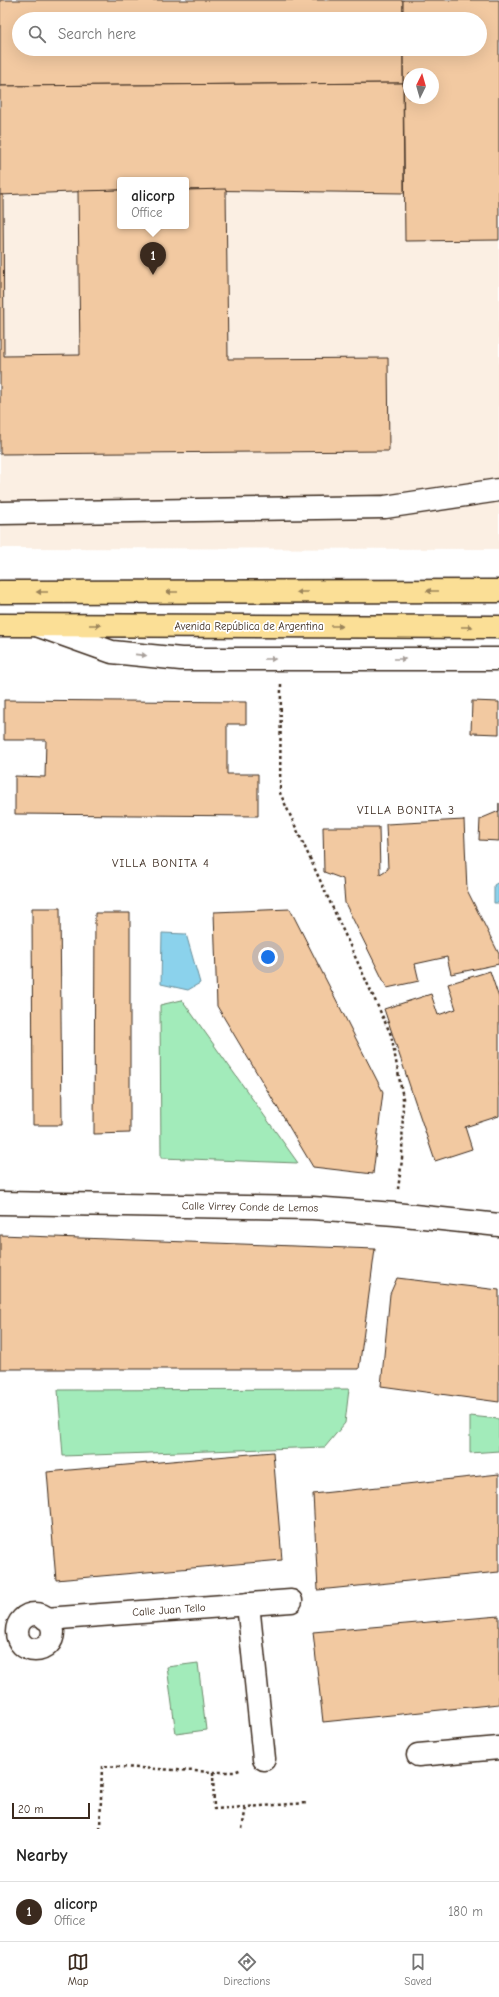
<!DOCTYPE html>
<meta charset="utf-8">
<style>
:root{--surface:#fff;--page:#f2f2f2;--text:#222;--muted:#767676;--line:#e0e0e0;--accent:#3b2a1e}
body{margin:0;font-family:"Comic Neue",sans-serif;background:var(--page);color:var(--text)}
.compass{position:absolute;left:403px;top:68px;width:36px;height:36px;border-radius:50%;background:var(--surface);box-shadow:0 4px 16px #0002;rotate:5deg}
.scale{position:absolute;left:12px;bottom:10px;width:78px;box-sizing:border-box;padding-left:4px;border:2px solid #3b2a1e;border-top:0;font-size:11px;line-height:14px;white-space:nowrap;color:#3b2a1e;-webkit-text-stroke:3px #fff;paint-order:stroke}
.you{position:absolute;left:268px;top:957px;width:14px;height:14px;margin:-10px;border:3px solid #fff;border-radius:50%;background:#1a73e8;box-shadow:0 0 0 6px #1a73e833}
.badge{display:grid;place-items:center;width:26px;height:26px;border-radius:50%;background:var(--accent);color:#fff;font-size:13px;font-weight:700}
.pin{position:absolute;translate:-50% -33px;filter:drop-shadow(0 1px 2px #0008)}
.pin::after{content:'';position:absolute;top:21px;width:14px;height:12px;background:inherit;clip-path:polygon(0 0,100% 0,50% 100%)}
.popup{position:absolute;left:117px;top:177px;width:72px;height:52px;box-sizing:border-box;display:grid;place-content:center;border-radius:4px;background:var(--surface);filter:drop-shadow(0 1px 3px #0005);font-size:13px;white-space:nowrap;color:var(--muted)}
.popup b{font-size:15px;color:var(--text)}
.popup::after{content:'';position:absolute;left:50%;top:100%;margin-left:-8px;border:8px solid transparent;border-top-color:var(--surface)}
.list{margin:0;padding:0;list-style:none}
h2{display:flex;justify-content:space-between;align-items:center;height:52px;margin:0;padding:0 16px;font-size:17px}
h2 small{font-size:13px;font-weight:400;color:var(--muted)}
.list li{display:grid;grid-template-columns:26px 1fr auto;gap:12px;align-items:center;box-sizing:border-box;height:60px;padding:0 16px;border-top:1px solid var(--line)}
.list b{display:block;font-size:15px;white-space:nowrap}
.list p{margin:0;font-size:13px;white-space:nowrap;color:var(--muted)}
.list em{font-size:13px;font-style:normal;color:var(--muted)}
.icon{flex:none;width:22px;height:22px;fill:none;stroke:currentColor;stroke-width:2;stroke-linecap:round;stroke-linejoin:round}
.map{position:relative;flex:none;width:499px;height:1829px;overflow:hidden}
.search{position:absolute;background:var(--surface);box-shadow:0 4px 16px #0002;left:12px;right:12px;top:12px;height:44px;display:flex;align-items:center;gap:10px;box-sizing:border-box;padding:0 14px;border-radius:22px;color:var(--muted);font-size:15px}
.sheet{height:112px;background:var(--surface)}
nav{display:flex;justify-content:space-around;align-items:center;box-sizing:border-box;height:56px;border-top:1px solid var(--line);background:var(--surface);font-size:11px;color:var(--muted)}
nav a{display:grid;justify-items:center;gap:2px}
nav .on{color:var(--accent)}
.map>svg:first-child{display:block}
</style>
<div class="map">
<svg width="499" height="1829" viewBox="0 0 499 1829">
<rect width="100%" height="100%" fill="#fff"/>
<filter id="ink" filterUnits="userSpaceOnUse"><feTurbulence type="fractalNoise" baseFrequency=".025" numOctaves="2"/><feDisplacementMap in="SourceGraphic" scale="8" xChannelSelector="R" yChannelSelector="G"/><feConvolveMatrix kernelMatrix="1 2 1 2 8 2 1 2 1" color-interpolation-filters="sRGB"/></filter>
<g filter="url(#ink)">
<path fill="#fbefe3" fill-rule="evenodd" d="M0 0H499V549L0 548ZM19 19H480V49H19ZM409 74H433V98H409ZM120 180H186V226H120Z"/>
<g fill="#a2ebba" stroke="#6e8a6c">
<path d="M182 1000 298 1163 161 1158 160 1005Z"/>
<path d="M349 1389 345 1423 325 1447 63 1456 58 1390Z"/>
<path d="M470 1416 499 1419V1451L470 1453Z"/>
<path d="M198 1663 206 1730 176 1734 167 1667Z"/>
</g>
<g fill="#8bd2ec" stroke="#6b8f9a">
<path d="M499 882V903H494V885Z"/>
<path d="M162 933 186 934 200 983 188 990 161 984Z"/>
</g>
<g fill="#f2c9a1" stroke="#3b2a1e" fill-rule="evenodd">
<path d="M0 0H403V19H19V49H403V83L0 86Z"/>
<path d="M403 0H499V240L405 241 403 49H480V19H403ZM409 74H433V98H409Z"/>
<path d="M403 83 404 193 186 190V180H120V190L0 195V86Z"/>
<path d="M226 189 228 359 388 358 389 451 0 454V195H3L4 356 80 355 78 191 120 190V226H186V190Z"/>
<path d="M4 700 246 702V724H227V774H258V816L15 814V776L45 777 46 740H4Z"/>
<path d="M472 701 499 702V734L471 733Z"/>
<path d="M499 803V841L479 840 480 819 499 811Z"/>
<path d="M464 820 467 890 499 954V964L451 974 447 957 415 964 419 981 387 988 345 903 343 879 324 872 323 827H379L380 874 388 869 386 824Z"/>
<path d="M32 908H60L62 1125H33Z"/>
<path d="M290 909 383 1092 373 1174 313 1167 217 1006 214 912Z"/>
<path d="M95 913H130V1133L94 1134Z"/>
<path d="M490 971 499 998V1116L465 1127 472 1149 435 1161 384 1009 431 994 438 1015 456 1009 448 984Z"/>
<path d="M0 1235 375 1249 359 1369H0Z"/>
<path d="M397 1278 499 1290V1402L381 1386 390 1294Z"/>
<path d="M273 1452 282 1560 56 1580 47 1472Z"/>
<path d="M499 1474V1572L318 1590 313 1494Z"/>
<path d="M499 1616V1704L323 1722 313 1632Z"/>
</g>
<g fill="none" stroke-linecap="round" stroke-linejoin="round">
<defs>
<g id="minor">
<path d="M0 513 385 507 499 490"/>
<path d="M39 626 112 652 181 659H499"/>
<path d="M0 1203 312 1208 395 1214 499 1225"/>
<path d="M248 1604 264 1759"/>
<circle cx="35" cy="1632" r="18"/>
<path d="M46 1619 291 1601"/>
<path d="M418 1755 499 1748"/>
</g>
<g id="major">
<path d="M0 592 499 591"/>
<path d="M0 625 499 627"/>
</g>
</defs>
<use href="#minor" stroke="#3b2a1e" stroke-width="25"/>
<use href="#major" stroke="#3b2a1e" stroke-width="25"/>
<g stroke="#3b2a1e" stroke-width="2.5" stroke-dasharray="3 3" stroke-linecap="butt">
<path d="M281 684 280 793 391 1035 403 1098 402 1160 398 1189"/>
<path d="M213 1772 214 1809 308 1803"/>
<path d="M100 1829 102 1766 213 1772H234L242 1769"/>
<path d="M242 1829 246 1807"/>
</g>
<use href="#minor" stroke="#fff" stroke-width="22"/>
<use href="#major" stroke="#fbdf96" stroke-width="22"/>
</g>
<defs><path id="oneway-solid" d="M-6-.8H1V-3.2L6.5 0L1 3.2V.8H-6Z"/></defs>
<g fill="#9b845a">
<use href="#oneway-solid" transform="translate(432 591) rotate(180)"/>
<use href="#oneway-solid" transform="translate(42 592) rotate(180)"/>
<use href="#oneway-solid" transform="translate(172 592) rotate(180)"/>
<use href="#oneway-solid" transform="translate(302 592) rotate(180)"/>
<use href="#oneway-solid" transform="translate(95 625)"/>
<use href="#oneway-solid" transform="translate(337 626)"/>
<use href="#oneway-solid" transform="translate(467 627)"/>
</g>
<g fill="#a79f9a">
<use href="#oneway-solid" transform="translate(141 655) rotate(6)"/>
<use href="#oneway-solid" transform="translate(270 659)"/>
<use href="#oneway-solid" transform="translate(400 659)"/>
</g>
</g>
<g text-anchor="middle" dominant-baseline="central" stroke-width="3.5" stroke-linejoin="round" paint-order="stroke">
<g font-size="11" fill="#3b2a1e" stroke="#fff">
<text x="249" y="626">Avenida República de Argentina</text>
<text transform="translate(250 1207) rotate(1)">Calle Virrey Conde de Lemos</text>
<text transform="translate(169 1610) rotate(-4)">Calle Juan Tello</text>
</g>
<g font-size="12" letter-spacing="1" fill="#3b2a1e" stroke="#fff">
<text x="406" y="810">VILLA BONITA 3</text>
<text x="161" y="863">VILLA BONITA 4</text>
</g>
</g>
</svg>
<svg class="compass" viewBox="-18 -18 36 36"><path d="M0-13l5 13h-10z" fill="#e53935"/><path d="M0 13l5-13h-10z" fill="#767676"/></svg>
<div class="scale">20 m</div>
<div class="you"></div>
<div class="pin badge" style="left:153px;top:275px">1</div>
<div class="popup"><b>alicorp</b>Office</div>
<div class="search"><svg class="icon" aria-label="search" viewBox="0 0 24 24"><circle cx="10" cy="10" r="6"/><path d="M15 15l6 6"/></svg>Search here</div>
</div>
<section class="sheet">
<h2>Nearby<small></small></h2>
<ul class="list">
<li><span class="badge">1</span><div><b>alicorp</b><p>Office</p></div><em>180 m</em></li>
</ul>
</section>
<nav>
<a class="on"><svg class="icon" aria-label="map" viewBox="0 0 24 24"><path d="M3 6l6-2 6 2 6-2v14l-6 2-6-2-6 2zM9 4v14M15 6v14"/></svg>Map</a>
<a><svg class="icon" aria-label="directions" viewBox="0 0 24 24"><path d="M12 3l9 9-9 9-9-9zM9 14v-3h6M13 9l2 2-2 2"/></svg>Directions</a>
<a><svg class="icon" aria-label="saved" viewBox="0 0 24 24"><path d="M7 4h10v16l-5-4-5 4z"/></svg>Saved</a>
</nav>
